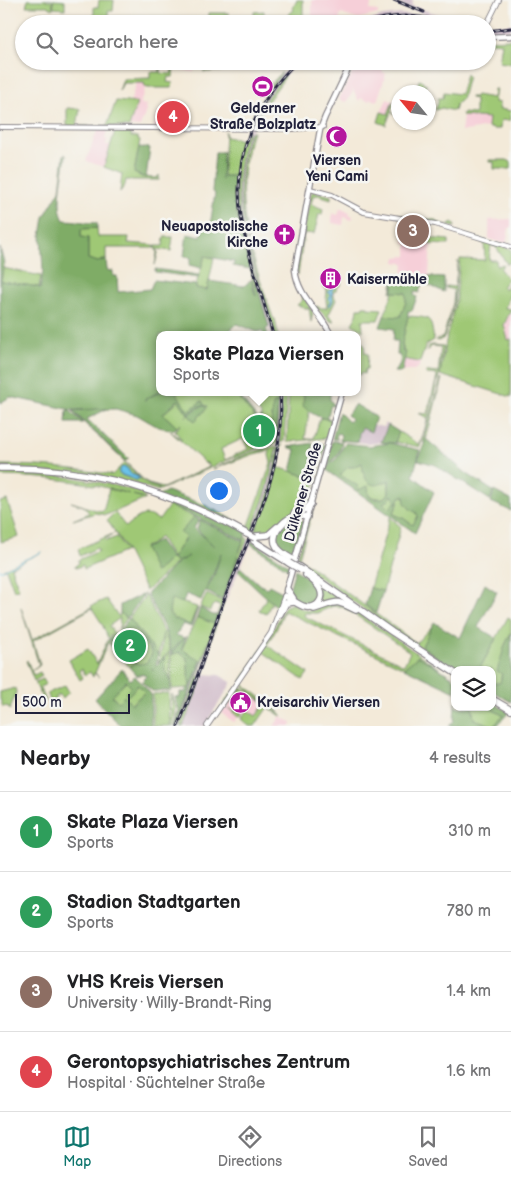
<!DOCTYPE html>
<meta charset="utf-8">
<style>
:root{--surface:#fff;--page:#f6f6f6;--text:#202124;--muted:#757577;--line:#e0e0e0;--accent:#0f766e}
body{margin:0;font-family:"Balsamiq Sans",sans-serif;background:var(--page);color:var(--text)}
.controls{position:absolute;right:15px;bottom:15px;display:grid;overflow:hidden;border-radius:10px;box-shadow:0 1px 4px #0004}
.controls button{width:45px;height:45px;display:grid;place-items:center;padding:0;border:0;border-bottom:1px solid var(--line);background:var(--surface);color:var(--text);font:25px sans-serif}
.compass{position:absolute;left:391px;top:85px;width:45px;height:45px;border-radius:50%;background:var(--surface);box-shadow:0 1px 4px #0004;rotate:299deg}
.scale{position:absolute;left:15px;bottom:12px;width:115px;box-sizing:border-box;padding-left:5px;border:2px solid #22223b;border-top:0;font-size:14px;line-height:18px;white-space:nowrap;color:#22223b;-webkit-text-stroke:4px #f6f6f2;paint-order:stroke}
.you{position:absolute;left:218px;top:490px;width:18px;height:18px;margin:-12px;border:4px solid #fff;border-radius:50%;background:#1a73e8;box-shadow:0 0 0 8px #1a73e833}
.badge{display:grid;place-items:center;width:32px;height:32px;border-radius:50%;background:var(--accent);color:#fff;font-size:16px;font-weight:700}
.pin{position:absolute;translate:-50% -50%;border:2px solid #fff;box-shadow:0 1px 5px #0006}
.popup{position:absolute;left:156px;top:331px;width:205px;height:65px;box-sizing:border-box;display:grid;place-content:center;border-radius:10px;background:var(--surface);filter:drop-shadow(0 1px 4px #0005);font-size:16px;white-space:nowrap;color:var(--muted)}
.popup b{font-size:19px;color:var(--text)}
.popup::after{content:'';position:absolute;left:50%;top:100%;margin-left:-10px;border:10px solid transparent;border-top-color:var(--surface)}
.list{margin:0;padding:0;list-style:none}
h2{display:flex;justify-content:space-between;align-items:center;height:65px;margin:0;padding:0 20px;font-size:21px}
h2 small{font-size:16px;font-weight:400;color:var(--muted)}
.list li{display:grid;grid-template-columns:32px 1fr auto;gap:15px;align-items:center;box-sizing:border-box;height:80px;padding:0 20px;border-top:1px solid var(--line)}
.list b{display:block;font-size:19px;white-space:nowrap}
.list p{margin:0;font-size:16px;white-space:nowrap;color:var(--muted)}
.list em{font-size:16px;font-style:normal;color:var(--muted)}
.icon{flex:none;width:28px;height:28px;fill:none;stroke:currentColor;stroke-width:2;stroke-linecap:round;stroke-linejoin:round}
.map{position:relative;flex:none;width:511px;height:726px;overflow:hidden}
.search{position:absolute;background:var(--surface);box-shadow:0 1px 4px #0004;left:15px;right:15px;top:15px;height:55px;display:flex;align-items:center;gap:12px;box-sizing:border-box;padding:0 18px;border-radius:28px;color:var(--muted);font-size:19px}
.sheet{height:385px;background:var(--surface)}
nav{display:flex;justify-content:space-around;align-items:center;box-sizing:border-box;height:70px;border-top:1px solid var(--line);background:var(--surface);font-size:14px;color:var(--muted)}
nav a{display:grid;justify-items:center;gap:2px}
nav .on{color:var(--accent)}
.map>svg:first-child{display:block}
</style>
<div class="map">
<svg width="511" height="726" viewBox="0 0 511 726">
<rect width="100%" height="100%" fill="#f6f6f2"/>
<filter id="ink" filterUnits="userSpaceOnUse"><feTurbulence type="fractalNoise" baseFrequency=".02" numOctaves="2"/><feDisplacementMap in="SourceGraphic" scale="10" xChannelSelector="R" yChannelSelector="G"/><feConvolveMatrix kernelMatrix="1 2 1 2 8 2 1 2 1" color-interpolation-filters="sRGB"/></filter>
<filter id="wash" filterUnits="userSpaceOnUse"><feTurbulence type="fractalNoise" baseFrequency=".0096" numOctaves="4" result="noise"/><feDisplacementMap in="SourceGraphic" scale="20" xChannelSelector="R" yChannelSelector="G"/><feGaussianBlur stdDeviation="1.12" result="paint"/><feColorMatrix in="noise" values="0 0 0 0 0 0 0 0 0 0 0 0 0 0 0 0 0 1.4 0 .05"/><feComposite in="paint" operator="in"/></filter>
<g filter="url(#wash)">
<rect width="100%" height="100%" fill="#f3ead9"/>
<g fill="#f6cfd8">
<path d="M312 0H372L370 10 378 11V14L356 19 341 14 339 20H349L355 22 351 24H312Z"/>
<path d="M187 61H194V72L182 70V65H186Z"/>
<path d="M222 61H238V63H230V71H222Z"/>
<path d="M358 61H374L373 65 382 68 383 72 386 74 377 101 370 99 369 101 361 98 359 101 351 86 353 91 349 99 345 102 339 99Z"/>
<path d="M136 83H145V89L140 104 149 105 145 106 146 111 140 127 129 126 136 104 130 103Z"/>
<path d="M387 99 393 101 388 114 381 112Z"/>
<path d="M176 110 179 115 177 127H154L158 113 173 114Z"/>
<path d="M473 115 489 118 488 127 461 132 463 116Z"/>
<path d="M99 130H107L105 139 108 140 105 144 111 146 104 167 86 161 96 134Z"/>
<path d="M340 208 350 212 349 215 353 216 352 220 344 217 343 225 332 223V213L338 215Z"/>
<path d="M511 219V228H509L506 244 489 239V220Z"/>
<path d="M404 221 421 224V237H427V244H431L429 275 431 277H421V280L419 281 409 279V281H405V279L400 275H403L404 265 402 263 395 262 396 257 407 256V244H404L406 227 404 226Z"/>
<path d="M511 312V339L508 340 504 325Z"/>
<path d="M403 359 420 362 419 367 414 370 402 372Z"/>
<path d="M242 692 245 694 247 692 246 695H252L255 697 243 713 241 712 238 715 236 711 232 710 227 707 229 702Z"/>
<path d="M256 698 264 704 256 716 247 710Z"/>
<path d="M225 707 238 716 234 722 221 713Z"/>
<path d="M281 716 292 723 290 726H274Z"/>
</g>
<g fill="#d1bdca">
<path d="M390 0H413L412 6 469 24H447L409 17 394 18 367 24H357L383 16 400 14 432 17Z"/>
<path d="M511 24V30L487 32V26Z"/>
<path d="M294 61H299L276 85 256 119 246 143 240 180 242 220 274 335H271L241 225 237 191 238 167 249 127 257 109 276 81Z"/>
<path d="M279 392H282L283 403 280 443H277Z"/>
<path d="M385 423 388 425 381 442 370 444 358 442 359 432 362 428 371 432 373 425 383 427Z"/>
<path d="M277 446H279L271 489 255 530 256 531 255 534 251 533 267 490Z"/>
<path d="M248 539 252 541 225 602 222 600Z"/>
<path d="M223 602H224L183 718 180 726H178Z"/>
<path d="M204 674 219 675 231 682V684L204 726H183Z"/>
</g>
<g fill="#9fc874" stroke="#607558" fill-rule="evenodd">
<path d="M28 0H52L53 9 47 6H26Z"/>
<path d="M53 0 65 1V9L54 8Z"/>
<path d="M99 0H114L113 11H108L109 24H94V7H98Z"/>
<path d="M297 0H303V24H296L288 15 294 10 293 8Z"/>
<path d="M264 11V18L269 17 270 24H254V12Z"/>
<path d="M209 13H229V19H234V24L206 22 202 24V19L209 21Z"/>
<path d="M511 39V64L499 62 502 43 489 42V43L487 40Z"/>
<path d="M174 61 173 77H168L167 82 173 83 172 88H148L145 87 144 83H123L119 91 123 79 150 78V72H160V66H161V73L171 74Z"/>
<path d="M203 61H222V71L204 72Z"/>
<path d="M281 73H282L267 93 249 127H247L267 90 257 89V82H268L271 84Z"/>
<path d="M466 74 468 76 462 99 456 104 454 111 442 108 435 110 438 103V98H443L444 92 460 94Z"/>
<path d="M284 75 285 77 263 108 254 127H252L268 96Z"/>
<path d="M419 80 423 81V83L426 84V92H415Z"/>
<path d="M494 89H496L494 102 499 103V109L511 111 509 121 501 120 500 129H493L488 127 489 118 463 116 462 113 475 114V99L470 98V97H475L476 95 493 98Z"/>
<path d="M116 101 137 103 129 127 67 126V108L80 109 77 126H107Z"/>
<path d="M393 101 394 102 391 112 398 115 391 112 386 125 378 122 381 112 388 114Z"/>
<path d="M106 129 131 130V137H138V139L140 140 134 173 142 177 157 178 159 175V180H126L125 185 120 192 122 174 104 167 115 131Z"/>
<path d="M225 131 226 137 243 140 246 131H248C229 189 241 227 257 284L254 286 248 256 237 216 235 176H223Z"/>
<path d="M253 131C229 199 251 253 273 318L275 319 278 335H274C256 263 225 206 250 132Z"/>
<path d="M489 160H507L511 162V169H494V162H489Z"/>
<path d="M313 191 331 196V199L318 195 313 196 311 204 323 209 322 214H319L314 234 304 233 298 275 296 269 311 194Z"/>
<path d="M397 213 400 215 415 217V218L436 220V222L448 225 452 222 455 224V227L398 216Z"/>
<path d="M97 228 98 237H129L128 243 154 245 155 248H106V259L98 262 88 259V238H81V229Z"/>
<path d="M459 233 511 249V262L507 264 496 247 491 245 489 260H496L497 266 504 264 500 269 508 279 502 287 505 289 511 281V291L505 308 511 309 504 325 508 340 511 339V397L440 375 447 336 456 301 460 259 485 260 484 243Z"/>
<path d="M164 237H173L171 251 157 249 158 253 155 265 157 253 155 246H163Z"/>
<path d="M427 238 449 240V245L426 244Z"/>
<path d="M205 256 214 258 207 290 195 288Z"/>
<path d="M458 261 454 302 444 338 438 341 436 340 443 337 453 303 454 290 446 288V286L455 287Z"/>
<path d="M3 268 41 276 39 287 1 281Z"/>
<path d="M338 279 342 283 333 293 336 300 328 316 333 319V322C325 319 323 312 316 308V306L321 308H327L326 300 327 291 323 287 327 280 335 284Z"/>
<path d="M393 281 392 292 407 293 406 302 400 318 384 316 393 292H391Z"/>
<path d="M296 284 313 312 311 322 309 307 308 309 297 305 303 300Z"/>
<path d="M363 306H367V308L382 309 378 320H362L363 331 352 324 357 315 358 308H362Z"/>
<path d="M408 316C432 318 430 316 434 340L426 345 420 362 403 359 404 353 402 343Z"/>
<path d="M358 340 364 344 365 353 368 354 367 369H365L364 374 361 373 360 375 358 374Z"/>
<path d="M433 345 444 346 440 367H441L428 418 418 413 427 414 437 377V375L428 374 427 375 426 373 428 371 429 372 438 373 441 347 432 346 426 352 429 346Z"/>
<path d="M441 378H442L425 444 423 442Z"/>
<path d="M176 392H234L265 430V434L258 440 259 447 234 458 233 456 248 449 244 440 242 439 221 449 225 460 232 457V458L212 467 205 462 210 468 160 490 158 487 148 484 72 411 148 484 163 488 209 467 170 431 182 440 175 431 181 424 177 427 163 414 179 400 188 414 186 417 188 415 195 421 207 408 205 406H208H205L202 401 188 411Z"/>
<path d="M243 392H279L277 443 271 445 276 431 277 402 273 405 271 430 261 417V414Z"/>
<path d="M282 392H287L284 441 280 443Z"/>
<path d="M289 392 304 395C303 401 304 408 309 412L305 439 314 438 320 418 332 420 328 438 287 442Z"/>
<path d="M428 418 420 447 395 442 399 432 420 445Z"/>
<path d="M333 441 299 558 416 643 432 626 422 647 456 670 403 637 296 561 330 443Z"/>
<path d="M283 445 281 446 278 466 280 469 281 468 308 477 309 475 317 477 309 505 288 516 267 534H255L256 532 255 531 271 489 279 446Z"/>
<path d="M277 446 267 490 251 533 247 531 271 463 269 455 270 450 254 454 213 469 252 452Z"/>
<path d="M124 463 139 477 131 474 121 475 136 480 140 478 148 485 158 488 159 491 127 482 0 466V465C38 465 75 468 112 475Z"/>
<path d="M363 463 389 479V493L385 498C366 500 353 487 340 475L348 467Z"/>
<path d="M0 471C51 473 102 480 151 495L142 497 133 495 146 499 106 515 95 513 73 520 89 513 84 506 71 502C82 505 92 510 103 511L109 489 130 494C88 481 44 477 0 476Z"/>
<path d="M392 495 399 498 405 495 411 510 416 512 418 516 413 526 403 518 393 514 398 504 389 509 383 503 389 500Z"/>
<path d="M7 500 19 537 1 542 0 502Z"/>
<path d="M169 506 194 517 180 533 186 537 172 558 160 537 150 545 144 547 155 572 171 558 177 562 146 591 123 544 107 520 115 513 126 527C140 515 144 511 159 520Z"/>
<path d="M390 517 401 527 383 591 370 588Z"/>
<path d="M115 533 105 539 106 541 117 537 126 551 84 569 83 565 76 568 75 566 79 563 78 560 99 551 97 548 80 556 78 549Z"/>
<path d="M245 537 248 539 222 600Z"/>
<path d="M42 552 11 567 19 589 14 590 6 569H3Z"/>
<path d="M318 585 342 601 316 609Z"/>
<path d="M207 594 223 602 180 720 178 726H176L190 688 172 689 171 655 179 652 187 658 190 687 193 657 182 649 197 617 214 623 220 606 215 604 212 606 210 611 200 607Z"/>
<path d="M146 595 163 631 165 632 170 651 158 663 162 648 163 633 158 655 129 618Z"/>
<path d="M267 597 272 602 266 614 259 610Z"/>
<path d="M106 599 119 617 120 613 127 618 119 629 120 618 109 626 114 633 108 638 102 624 92 608 33 641 40 665 31 671 34 675 40 672 42 676 34 681 26 661 27 660 31 670 39 665 21 608 32 640 92 607 91 606Z"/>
<path d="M171 599 197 607 190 625 176 619 175 621C168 614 168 607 171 599Z"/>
<path d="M224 602 198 676 202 679 183 726H180Z"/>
<path d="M293 603C313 617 310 608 329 604 335 603 343 606 349 607L455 679 418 656 404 668 284 611 276 630 267 645 308 673 303 680 263 652 243 683 247 687 280 712C268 703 247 694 241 681L273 631 284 607ZM333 606 342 607 348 610 410 652 404 665 304 616 305 613H317Z"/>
<path d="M508 617 511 619V633L505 645 500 684 492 683V670H479Z"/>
<path d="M130 628 135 630 152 653C150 662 143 666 135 663L129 667 111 641 125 630Z"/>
<path d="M108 639 119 655 108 642 95 673 99 677 94 673 93 677 90 672 85 675 82 669 79 670 83 678 80 680 69 660 88 649 97 664Z"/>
<path d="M170 652V678L165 671 164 658Z"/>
<path d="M43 679 46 684 40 687 46 701 44 702 36 685V682Z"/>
<path d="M126 681 132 687 128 695 139 685 145 692 131 704 118 702 112 695Z"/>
<path d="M65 685 69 692 62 699 59 694 51 703 48 695V693L57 689H59Z"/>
<path d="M15 688 16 692 10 710 7 706 3 707 0 699V692Z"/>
<path d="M237 688 238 690V688H242L230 698 243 688 254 696 252 695 249 698 242 692C236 694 230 702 227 707L232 710 241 712 242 715 238 717 225 705 208 726 230 695Z"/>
<path d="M169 693 170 726H153V694Z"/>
<path d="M172 694 176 709 173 726H171Z"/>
<path d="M256 697 282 715 281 716 268 707 255 726H249L241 719 247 710 256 716 264 705Z"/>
<path d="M472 707H487L503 715 494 726 474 719Z"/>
</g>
<g fill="#7fac66" stroke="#506750" fill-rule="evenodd">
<path d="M139 147 150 148 146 178 134 173Z"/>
<path d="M215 152H223L222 180 223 176H235C232 213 243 234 250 269L233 266 234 262 205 256 201 268 189 265 191 258 184 256 187 234 201 237 203 225 210 226 215 193 212 192Z"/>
<path d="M64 154 66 155C64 172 55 206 64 220 76 220 85 223 97 223V228L81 229V237L88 238V259L98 262 106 259 107 270 113 271V276H117L118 292 150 289 154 280 196 285V288L207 290 209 281 244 286 252 279 253 288 256 296 254 286 257 284 269 327 266 329 268 335H264L262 331 257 332 237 324 227 333 229 335H160V391L144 400 160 392H176L188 411 202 401 205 406H199L188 414 178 400 163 414 177 427 173 430 158 427 137 415 116 409 72 410 10 397 0 403V248L4 263 1 281 39 287 40 289 43 271 41 236 44 217 60 190Z"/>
<path d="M155 269 199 275 198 278 155 272Z"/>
<path d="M394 274 400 275 405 279V281H409V279L419 281 422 279 421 276 431 277 433 275V277L444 278V292L426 284H422L419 293 415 292 414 295 417 297 412 311H408V316L402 343 403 352H406L402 372H394C398 367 403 361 399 355H397L398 341H393L394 329 380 327 384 316 400 317 406 302V293L393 292Z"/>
<path d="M236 392 268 431 266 435 260 439 259 445 255 443 265 434V430L235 393Z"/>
<path d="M304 392 330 393V399L335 407 331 405 328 415 326 417 332 420C320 418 312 415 303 406Z"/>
<path d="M277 401C277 417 277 430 271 445L262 444V440L268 436 269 432 260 418 261 417 271 429 273 405Z"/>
<path d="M355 404 376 417 371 432 362 428 359 433 358 442 340 440 341 435 338 433 336 437 338 439H332L339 412 349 422 351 419 347 415Z"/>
<path d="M205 406 207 408 195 421 188 415 199 407Z"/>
<path d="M96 409H107L87 419 129 459 125 461 73 411Z"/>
<path d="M67 410 70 411 83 423H66Z"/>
<path d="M388 425 399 432 395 442 397 443 381 442Z"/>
<path d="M426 439 466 473 493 491 490 500 435 465 418 460Z"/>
<path d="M333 441 342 442C340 455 333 460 324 468Z"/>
<path d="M313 443 312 461 318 463 322 443 326 446 318 471 310 469 308 477 291 471 296 450 288 447Z"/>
<path d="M345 443 369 446 390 443 420 450 413 476 434 492 415 533 325 469 337 458ZM362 463C364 482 370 491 389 480V493L385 498 377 499 369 496 368 486 358 490V486L340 475 348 467H354ZM404 495 405 503 411 510 416 512 418 516 413 525 403 518 393 514 398 504 395 502 389 509 383 503 389 500 392 495 396 502 398 503 399 498Z"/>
<path d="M167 491 205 505 248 527 244 540 186 512 152 499Z"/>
<path d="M494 491 511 500V511L491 502Z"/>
<path d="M194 517 199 520 194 528 214 546 197 529 200 520 243 541 222 600 206 591 214 576 221 553 213 575 201 600 186 594 183 603 171 599 169 613 175 620 176 619 190 625 198 608 191 627 183 624 176 635 184 638 171 652 166 632 147 594 178 562 189 556 177 562 172 558 186 537 180 533Z"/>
<path d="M292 518 304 521 293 559 277 545V532Z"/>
<path d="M159 540 171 558 155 573 144 548 150 546Z"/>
<path d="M252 541 290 566 289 570 251 544Z"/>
<path d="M240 567 260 585 267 588 269 585 282 592 278 608 238 571Z"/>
<path d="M295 569 313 582 320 592 317 603 308 606 295 599 289 590Z"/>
<path d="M485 584 497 592 478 627 496 638 479 670H456L422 646 434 622 460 638Z"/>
<path d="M370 588 383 591 376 613 365 605Z"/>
<path d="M145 593 127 618 120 613V605Z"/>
<path d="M200 608 213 615H217L214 624 197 617Z"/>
<path d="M129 618 158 655 156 666 152 670 164 658 165 671 170 678 171 691H152L142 682 146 676 142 674 137 676 129 667 135 662 139 664 146 663 152 654 151 650 135 630 127 629 111 641 109 639 122 628Z"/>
<path d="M511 633V702L492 691V683H500L502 674 497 671 505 645Z"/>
<path d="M186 636 182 649 193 657 201 660 179 719 175 726 179 711 175 697H180V692H186V688H190L187 658 179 652 171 655 172 652Z"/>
<path d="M418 656 455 679V692L404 668Z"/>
<path d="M122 669 130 680 135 676 151 694V726H121L95 699ZM126 681 131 687 125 693 128 696 138 685 145 692 132 704 124 696 118 702 112 696Z"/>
<path d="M455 702V707H472L474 719 494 726 503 715 487 707H492V702L509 712 497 726H449L454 721Z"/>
</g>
<g fill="#6cc2e9" stroke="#477292">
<path d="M329 283 333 284 335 286 332 290 333 301 330 306 328 305 331 301 329 299 331 295 328 292 331 289 326 287Z"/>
<path d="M122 467 127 468 131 474 140 478 136 480 119 474V470Z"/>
</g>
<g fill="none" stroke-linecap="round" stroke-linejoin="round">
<g stroke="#6cc2e9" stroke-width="1">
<path d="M4 569 42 552"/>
<path d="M0 570H3"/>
</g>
<path stroke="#6cc2e9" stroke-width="2.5" d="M332 283 335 277"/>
</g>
</g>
<g filter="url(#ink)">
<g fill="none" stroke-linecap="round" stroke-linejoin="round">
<defs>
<g id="secondary">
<path d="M487 24 499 0"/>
<path d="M0 127 292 129 323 127"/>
<path d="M310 189 332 195 364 212 435 224 511 247"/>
<path d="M207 726 271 633 284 597"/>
</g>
<g id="primary">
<path d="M382 24C399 18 417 20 434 24"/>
<path d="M487 37 511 36"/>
<path d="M331 335C320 311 298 297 295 270L320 130 325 117 352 61"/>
<path d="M286 591 342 392"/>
</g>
<g id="motorway">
<path d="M0 468C88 466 171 491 247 534"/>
<path d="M294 514 306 509 311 504"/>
<path d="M256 536 268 535 277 527"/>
<path d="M254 541 289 563"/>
<path d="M292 559C285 555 277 550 275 543 272 531 285 519 295 516 299 515 303 516 307 517"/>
<path d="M298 566 392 632 455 673"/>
<path d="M287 589 293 598"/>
<path d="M285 596C292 599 299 606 306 607 317 609 325 599 320 589 317 583 311 579 306 575"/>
<path d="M314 609C338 602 332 598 356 610"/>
<path d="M280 614 286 603 294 602"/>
<path d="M492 699 511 710"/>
</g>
</defs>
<use href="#secondary" stroke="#8a868a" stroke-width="6"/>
<use href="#primary" stroke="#8a868a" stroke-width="7"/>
<use href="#motorway" stroke="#8a868a" stroke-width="8"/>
<use href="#secondary" stroke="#fff" stroke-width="4"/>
<use href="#primary" stroke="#fff" stroke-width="4.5"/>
<use href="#motorway" stroke="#fff" stroke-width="5.5"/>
<defs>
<g id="rail">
<path d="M394 0 424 12"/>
<path d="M361 24C395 13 419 14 453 24"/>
<path d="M487 31 511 28"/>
<path d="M273 335C263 296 247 257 241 216 232 159 255 100 298 61"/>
<path d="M178 726C196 685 208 642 224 600 251 529 286 472 280 392"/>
</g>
</defs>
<use href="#rail" stroke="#22223b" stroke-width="3"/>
<use href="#rail" stroke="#f6f6f2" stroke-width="1" stroke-dasharray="4" stroke-linecap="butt"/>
<defs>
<g id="motorway-bridge">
<path d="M247 534 255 538"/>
<path d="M289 563 301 570"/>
</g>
</defs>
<use href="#motorway-bridge" stroke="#8a868a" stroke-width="8" stroke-linecap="butt"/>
<use href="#motorway-bridge" stroke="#fff" stroke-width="5.5"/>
</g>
</g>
<defs>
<symbol id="stadium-disc" viewBox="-11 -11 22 22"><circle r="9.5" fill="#b5179e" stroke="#f6f6f2"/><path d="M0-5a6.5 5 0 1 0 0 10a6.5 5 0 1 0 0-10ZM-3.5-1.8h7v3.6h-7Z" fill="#fff"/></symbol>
<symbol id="mosque-disc" viewBox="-11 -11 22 22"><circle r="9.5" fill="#b5179e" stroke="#f6f6f2"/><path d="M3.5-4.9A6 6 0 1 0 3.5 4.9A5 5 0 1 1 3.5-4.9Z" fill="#fff"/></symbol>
<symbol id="church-disc" viewBox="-11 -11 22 22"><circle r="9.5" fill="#b5179e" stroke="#f6f6f2"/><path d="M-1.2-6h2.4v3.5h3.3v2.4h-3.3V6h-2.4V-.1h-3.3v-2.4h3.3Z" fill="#fff"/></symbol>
<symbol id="building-disc" viewBox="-11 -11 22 22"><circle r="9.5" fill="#b5179e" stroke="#f6f6f2"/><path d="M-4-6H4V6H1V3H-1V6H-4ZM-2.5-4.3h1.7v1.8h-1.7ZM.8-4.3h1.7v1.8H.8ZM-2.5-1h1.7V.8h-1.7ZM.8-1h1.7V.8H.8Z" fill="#fff"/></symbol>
<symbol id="civic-disc" viewBox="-11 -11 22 22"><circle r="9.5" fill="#b5179e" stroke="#f6f6f2"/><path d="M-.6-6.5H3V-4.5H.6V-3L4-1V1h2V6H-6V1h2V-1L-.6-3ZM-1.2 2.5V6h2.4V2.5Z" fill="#fff"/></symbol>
</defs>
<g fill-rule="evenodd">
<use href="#stadium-disc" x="250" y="74" width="25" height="25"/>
<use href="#mosque-disc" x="324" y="124" width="25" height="25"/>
<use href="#church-disc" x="272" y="222" width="25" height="25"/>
<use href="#building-disc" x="318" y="266" width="25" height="25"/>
<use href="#civic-disc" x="228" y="690" width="25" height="25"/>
</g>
<g text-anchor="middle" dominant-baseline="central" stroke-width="5" stroke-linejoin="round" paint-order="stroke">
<g font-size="14" font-weight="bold" fill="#22223b" stroke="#f6f6f2">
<text x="263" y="108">Gelderner<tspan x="263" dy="16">Straße Bolzplatz</tspan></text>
<text x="337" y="160">Viersen<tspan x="337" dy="16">Yeni Cami</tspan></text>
<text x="268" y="226" text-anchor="end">Neuapostolische<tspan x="268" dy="16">Kirche</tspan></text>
<text x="347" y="279" text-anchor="start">Kaisermühle</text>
<text x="257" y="702" text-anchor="start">Kreisarchiv Viersen</text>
</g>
<g font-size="14" fill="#22223b" stroke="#f6f6f2">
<text transform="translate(303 492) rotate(-74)">Dülkener Straße</text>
</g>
</g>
</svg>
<div class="controls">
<button><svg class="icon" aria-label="layers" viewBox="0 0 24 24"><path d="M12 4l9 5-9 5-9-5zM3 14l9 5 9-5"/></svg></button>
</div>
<svg class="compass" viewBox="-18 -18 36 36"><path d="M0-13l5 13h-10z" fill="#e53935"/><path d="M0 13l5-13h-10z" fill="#757577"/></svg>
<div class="scale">500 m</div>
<div class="you"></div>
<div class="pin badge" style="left:259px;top:431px;background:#2e9e5b">1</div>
<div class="popup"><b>Skate Plaza Viersen</b>Sports</div>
<div class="pin badge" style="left:130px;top:646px;background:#2e9e5b">2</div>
<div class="pin badge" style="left:413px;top:231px;background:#8d6e63">3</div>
<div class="pin badge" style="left:173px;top:117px;background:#e0444e">4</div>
<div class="search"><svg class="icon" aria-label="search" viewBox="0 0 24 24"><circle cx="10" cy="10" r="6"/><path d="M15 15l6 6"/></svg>Search here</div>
</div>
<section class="sheet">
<h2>Nearby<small>4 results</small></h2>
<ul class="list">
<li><span class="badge" style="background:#2e9e5b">1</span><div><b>Skate Plaza Viersen</b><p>Sports</p></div><em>310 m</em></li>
<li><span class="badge" style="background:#2e9e5b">2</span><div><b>Stadion Stadtgarten</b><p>Sports</p></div><em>780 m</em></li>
<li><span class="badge" style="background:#8d6e63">3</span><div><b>VHS Kreis Viersen</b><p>University · Willy-Brandt-Ring</p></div><em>1.4 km</em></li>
<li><span class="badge" style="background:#e0444e">4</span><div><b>Gerontopsychiatrisches Zentrum</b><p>Hospital · Süchtelner Straße</p></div><em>1.6 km</em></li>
</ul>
</section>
<nav>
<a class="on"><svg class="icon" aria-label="map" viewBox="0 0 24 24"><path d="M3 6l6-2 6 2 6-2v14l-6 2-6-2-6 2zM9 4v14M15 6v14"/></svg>Map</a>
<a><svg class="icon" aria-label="directions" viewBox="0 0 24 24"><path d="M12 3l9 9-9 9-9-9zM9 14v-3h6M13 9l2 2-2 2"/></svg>Directions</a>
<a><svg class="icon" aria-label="saved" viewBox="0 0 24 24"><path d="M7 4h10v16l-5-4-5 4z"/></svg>Saved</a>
</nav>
